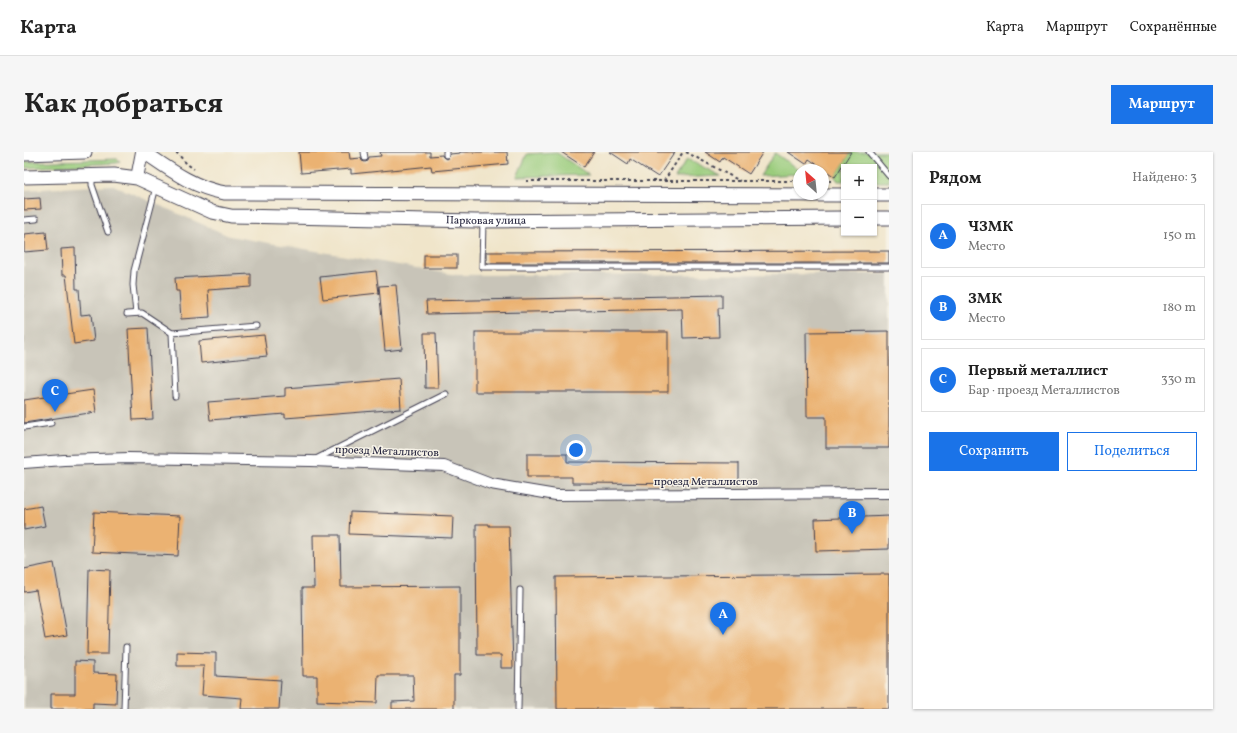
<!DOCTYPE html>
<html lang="ru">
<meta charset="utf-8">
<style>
:root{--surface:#fff;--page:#f6f6f6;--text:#222;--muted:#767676;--line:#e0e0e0;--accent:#1a73e8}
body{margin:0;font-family:Vollkorn,serif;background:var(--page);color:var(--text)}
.controls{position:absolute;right:12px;top:12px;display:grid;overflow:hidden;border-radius:0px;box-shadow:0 1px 3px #0004}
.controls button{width:36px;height:36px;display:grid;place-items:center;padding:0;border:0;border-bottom:1px solid var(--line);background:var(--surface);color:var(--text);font:20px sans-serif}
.compass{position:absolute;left:769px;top:12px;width:36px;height:36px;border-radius:50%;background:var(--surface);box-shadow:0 1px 3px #0004;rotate:333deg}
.you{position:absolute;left:552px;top:298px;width:14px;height:14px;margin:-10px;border:3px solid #fff;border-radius:50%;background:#1a73e8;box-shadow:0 0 0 6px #1a73e833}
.badge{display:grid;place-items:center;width:26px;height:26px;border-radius:50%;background:var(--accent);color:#fff;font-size:13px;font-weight:700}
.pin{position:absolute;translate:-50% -33px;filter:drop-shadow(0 1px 2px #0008)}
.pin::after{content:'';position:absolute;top:21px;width:14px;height:12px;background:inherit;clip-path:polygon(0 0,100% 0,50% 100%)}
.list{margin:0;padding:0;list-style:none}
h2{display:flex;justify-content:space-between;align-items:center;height:52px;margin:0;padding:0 16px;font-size:17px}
h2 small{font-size:13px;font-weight:400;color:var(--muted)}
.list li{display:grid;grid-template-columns:26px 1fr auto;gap:12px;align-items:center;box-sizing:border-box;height:64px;margin:0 8px 8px;padding:0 8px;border:1px solid var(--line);border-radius:0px}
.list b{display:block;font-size:15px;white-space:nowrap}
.list p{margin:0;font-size:13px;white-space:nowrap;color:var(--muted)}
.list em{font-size:13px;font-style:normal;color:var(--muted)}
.actions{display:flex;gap:8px;padding:12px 16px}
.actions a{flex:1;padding:9px 0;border:1px solid var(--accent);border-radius:0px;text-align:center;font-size:14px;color:var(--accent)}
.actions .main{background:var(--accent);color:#fff}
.map{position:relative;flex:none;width:865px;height:557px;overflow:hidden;border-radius:0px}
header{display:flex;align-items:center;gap:24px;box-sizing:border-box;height:56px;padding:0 20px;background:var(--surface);border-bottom:1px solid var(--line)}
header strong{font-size:19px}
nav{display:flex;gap:22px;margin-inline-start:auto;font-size:14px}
.intro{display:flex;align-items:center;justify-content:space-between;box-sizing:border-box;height:96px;padding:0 24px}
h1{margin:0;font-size:28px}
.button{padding:10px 18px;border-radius:0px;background:var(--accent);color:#fff;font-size:14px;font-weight:700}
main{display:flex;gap:24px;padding:0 24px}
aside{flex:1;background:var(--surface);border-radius:0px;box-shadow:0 1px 3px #0004}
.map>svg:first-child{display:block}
</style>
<header>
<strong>Карта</strong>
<nav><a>Карта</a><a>Маршрут</a><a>Сохранённые</a></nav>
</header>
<div class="intro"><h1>Как добраться</h1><a class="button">Маршрут</a></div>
<main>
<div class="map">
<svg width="865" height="557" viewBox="0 0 865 557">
<rect width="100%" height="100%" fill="#f7f3e8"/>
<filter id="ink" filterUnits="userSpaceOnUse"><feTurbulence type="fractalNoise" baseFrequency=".025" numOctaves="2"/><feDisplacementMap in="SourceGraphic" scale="8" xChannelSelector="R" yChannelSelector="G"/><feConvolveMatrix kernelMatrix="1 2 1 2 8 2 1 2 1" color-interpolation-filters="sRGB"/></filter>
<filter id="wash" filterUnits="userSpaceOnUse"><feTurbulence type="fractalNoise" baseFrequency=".012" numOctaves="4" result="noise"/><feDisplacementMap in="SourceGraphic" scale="16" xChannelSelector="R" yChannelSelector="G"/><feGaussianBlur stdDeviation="0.9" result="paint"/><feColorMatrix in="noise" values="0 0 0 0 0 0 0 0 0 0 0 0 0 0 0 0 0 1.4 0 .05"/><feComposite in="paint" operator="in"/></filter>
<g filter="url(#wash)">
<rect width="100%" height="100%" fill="#f0e5ca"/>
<path fill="#c8c4b8" d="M89 33 205 84 433 123 865 122V557H0V38Z"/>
<g fill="#9acc7c" stroke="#5e775c">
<path d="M532 0 565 23 493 25 503 2Z"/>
<path d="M827 0H865V30H850V15H820V29H814L811 25Z"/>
<path d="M751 1 775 18V22L736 24Z"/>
<path d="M93 7 96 9 93 11 0 16V10Z"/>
<path d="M663 7 697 24 651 26Z"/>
</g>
<g id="blocks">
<g fill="#ebb272">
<path d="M275 0H325L326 7 337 6 338 9 341 10 344 9 345 5 357 4 356 0H406V4L418 3 419 5 422 7 425 5 426 2 436 1V0H483L484 12 408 19 407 14 327 22V17L277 21Z"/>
<path d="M537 0H570L560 15Z"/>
<path d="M586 0H651L634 25 606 7 604 12Z"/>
<path d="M681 0H739L725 22 699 5 696 10Z"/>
<path d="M764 0H827L811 25 785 7 782 12Z"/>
<path d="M16 46 17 57 0 58V47Z"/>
<path d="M22 80 24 98 0 100V82Z"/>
<path d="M51 96 52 137H55L57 163 67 162 70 189 50 192 42 123H38L37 97Z"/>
<path d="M865 99V111H462V100Z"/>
<rect x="400" y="103" width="33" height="13"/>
<path d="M352 119 355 141 299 147 296 125Z"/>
<path d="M227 122V135L184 138 186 165 157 167 155 139H152L151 126Z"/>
<path d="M372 133 378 197 361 199 355 134Z"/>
<path d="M698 143V156H694L695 185 659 186 658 157 403 162 402 149Z"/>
<path d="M124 176 129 267 109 268 104 177Z"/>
<path d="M865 179V296H802V265H783L782 180Z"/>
<rect x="451" y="180" width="193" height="60"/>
<path d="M400 181H412L414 236H401Z"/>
<path d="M240 183 243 204 177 211 175 189Z"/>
<path d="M375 227 377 257 261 266V262L186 268 184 250 261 244V236Z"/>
<path d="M69 238 72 260 0 271V248Z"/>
<path d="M503 302H543V310L715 311V332L548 331V325H503Z"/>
<path d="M17 354 21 374 0 378V357Z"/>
<path d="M70 360 156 364 154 404 68 400Z"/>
<path d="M326 360 429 364 428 386 325 382Z"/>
<path d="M865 364V397L792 399 791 367Z"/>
<path d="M452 372H465V374H485L489 516H477V503H453Z"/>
<path d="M289 383H316L317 435 436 434V523H430V557H368V550L390 549 389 523H354L353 551 293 549V524H279L278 436H290Z"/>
<path d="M30 411 43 483 21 487 12 438 0 440V417Z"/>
<path d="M65 417 86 418 84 502H63Z"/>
<path d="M865 422V557H533L532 425Z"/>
<path d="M153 500 192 501V524L257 528 255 557H217L218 546 178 543 180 514H153Z"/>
<path d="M51 509 69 510V521L93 522 92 552 69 551V557H27V542H51Z"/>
</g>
</g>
</g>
<g filter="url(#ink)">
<use href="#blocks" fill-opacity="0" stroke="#413f50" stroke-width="1"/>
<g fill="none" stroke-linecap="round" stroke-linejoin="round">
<defs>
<g id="service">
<path d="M340 0 341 6"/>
<path d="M422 0V3"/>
<path d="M845 0 865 24"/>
<path d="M68 24V33L84 80"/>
<path d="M0 68 12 67"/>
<path d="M459 69 458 115H865"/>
<path d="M112 161 109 133 110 119 132 35"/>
<path d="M103 162 118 161 148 181 232 174"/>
<path d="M148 181 151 244"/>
<path d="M0 275 27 271"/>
<path d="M292 307 422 242"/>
<path d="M100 557 102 495"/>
<path d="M494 557 496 438"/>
</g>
<path id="minor" d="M0 311 40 308 105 306 287 309 420 314 467 332 532 343 865 341"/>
<path id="tertiary" d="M113 26 118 0"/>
<g id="secondary">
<path d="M120 0C145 17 170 36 201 41L820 43"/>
<path d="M0 2 61 0"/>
<path id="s1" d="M0 25 90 23 113 26 188 60 207 64 452 69 820 66"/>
<path d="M850 43H865"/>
<path d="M850 66H865"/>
</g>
</defs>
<use href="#service" stroke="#413f50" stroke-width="7"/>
<use href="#minor" stroke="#413f50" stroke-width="12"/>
<use href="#tertiary" stroke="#413f50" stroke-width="14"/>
<use href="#secondary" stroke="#413f50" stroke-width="15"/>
<g stroke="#413f50" stroke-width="2" stroke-dasharray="3 3" stroke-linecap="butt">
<path d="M152 0 163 12 170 17"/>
<path d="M662 0 716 29"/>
<path d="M502 29H775"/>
<path d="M640 29 659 0"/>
<path d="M799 29H807"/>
</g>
<use href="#service" stroke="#fff" stroke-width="5"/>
<use href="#minor" stroke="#fff" stroke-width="10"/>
<use href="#tertiary" stroke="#fff" stroke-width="12"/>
<use href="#secondary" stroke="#fff" stroke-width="13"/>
</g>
</g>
<g text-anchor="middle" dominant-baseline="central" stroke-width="3" stroke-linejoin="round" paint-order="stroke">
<g font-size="11" fill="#22223b" stroke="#f7f3e8">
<text stroke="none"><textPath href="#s1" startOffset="470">Парковая улица</textPath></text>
<text transform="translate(363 300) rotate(2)">проезд Металлистов</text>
<text x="682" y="330">проезд Металлистов</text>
</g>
</g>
</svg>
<div class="controls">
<button>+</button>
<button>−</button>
</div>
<svg class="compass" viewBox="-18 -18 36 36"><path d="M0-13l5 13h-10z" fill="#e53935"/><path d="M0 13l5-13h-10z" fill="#767676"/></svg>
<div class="you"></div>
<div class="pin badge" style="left:699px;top:483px">A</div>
<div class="pin badge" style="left:828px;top:382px">B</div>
<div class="pin badge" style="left:31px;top:260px">C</div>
</div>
<aside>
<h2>Рядом<small>Найдено: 3</small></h2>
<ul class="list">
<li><span class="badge">A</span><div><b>ЧЗМК</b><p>Место</p></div><em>150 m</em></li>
<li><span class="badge">B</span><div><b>ЗМК</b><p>Место</p></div><em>180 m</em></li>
<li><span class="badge">C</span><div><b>Первый металлист</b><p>Бар · проезд Металлистов</p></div><em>330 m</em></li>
</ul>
<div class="actions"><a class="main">Сохранить</a><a>Поделиться</a></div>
</aside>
</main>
